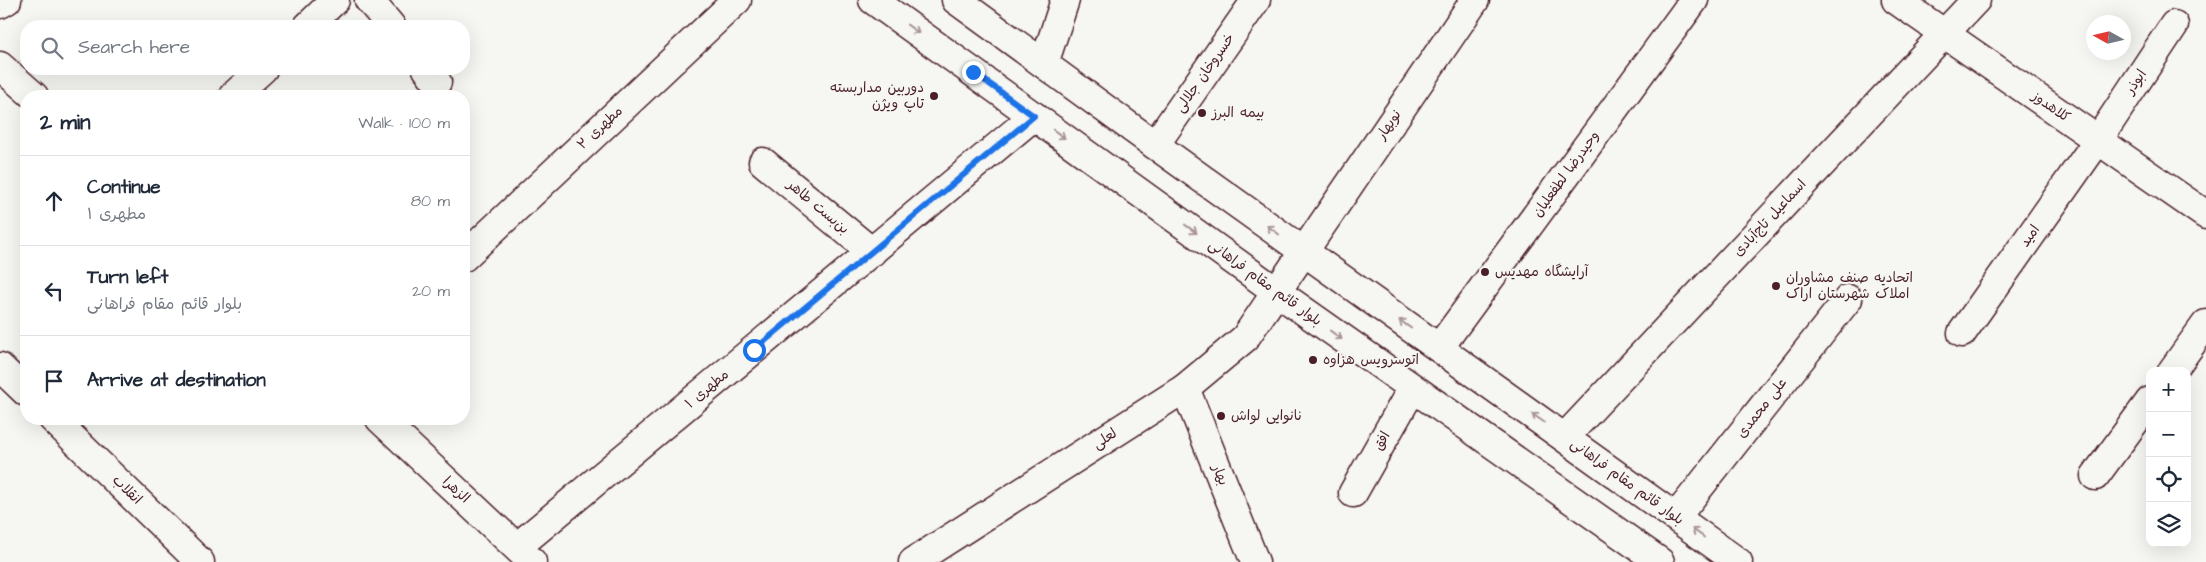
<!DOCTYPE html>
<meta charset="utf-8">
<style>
:root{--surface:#fff;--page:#f6f6f7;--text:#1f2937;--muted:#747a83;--line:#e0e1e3}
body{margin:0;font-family:"Architects Daughter","Playpen Sans Arabic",sans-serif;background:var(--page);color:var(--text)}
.controls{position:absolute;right:15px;bottom:15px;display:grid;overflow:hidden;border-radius:10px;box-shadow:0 5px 20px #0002}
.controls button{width:45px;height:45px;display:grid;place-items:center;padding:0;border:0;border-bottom:1px solid var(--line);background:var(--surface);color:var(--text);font:25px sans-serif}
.compass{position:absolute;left:2086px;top:15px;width:45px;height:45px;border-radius:50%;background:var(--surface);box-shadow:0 5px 20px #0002;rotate:278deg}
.stop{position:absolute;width:15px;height:15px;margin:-11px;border:4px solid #1a73e8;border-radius:50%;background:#fff}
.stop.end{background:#1a73e8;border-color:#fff;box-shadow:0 1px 5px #0008}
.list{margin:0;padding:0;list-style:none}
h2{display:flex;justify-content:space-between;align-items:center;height:65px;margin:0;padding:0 20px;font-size:21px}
h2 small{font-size:16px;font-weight:400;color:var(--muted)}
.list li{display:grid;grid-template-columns:32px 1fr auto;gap:15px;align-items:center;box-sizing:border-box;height:90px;padding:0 20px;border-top:1px solid var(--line)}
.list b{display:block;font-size:19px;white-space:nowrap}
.list p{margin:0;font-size:16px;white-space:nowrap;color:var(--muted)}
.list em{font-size:16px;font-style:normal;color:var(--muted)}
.icon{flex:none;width:28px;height:28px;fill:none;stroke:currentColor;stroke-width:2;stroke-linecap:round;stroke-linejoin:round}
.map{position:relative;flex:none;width:2206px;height:562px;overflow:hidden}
.search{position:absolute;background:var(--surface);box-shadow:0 5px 20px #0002;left:20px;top:20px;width:450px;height:55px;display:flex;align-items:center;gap:12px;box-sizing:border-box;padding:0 18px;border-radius:20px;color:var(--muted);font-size:19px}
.panel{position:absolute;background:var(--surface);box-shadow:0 5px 20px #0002;left:20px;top:90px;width:450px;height:335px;border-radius:20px}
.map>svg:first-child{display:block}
</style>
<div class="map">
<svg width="2206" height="562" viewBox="0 0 2206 562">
<rect width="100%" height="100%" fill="#f6f6f2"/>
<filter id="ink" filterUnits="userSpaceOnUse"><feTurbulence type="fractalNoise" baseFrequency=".02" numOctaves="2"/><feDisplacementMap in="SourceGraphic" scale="10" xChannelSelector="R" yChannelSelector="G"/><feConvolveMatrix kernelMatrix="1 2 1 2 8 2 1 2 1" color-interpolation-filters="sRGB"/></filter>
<g filter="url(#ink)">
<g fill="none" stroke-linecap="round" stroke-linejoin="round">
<defs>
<g id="minor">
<path d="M369 0 391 26"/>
<path d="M1896 0 2206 215"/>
<path d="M308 26 335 0"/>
<path d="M1044 64 1065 0"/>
<path d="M0 66 34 96"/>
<path d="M427 69 437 82"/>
<path d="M233 96 263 69"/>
<path d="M1155 145 1256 0"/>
<path d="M763 162 872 252"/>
<path d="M464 257 737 0"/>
<path d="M1962 333 2098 140 2174 25"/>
<path d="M1439 348 1694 0"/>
<path d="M0 367 26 392"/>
<path d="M2172 371 2206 324"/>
<path d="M1185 388 1255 562"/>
<path d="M53 419 200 562"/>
<path d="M380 419 532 562"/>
<path d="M1565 437 1976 0"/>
<path d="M2095 476 2150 401"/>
<path d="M1353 493 1412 389"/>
<path d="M1676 517 1848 299"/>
<path d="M517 547 1034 116"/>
<path d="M913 562 1185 388 1245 338 1475 0"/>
</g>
<g id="major">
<path d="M873 0 1277 292 1660 562"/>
<path d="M956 0 1155 145 1738 562"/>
<path d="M0 4 7 0"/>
</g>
</defs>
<use href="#minor" stroke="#4a1f2b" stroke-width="31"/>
<use href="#major" stroke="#4a1f2b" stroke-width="31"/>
<use href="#minor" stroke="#f6f6f2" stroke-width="28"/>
<use href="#major" stroke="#f6f6f2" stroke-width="28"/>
</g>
<defs><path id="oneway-shaft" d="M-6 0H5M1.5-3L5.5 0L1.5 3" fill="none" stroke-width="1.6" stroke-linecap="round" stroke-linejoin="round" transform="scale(1.25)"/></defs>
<g stroke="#a99598">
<use href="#oneway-shaft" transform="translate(913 29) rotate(36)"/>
<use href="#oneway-shaft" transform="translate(1059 134) rotate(36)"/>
<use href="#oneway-shaft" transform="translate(1191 229) rotate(36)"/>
<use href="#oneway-shaft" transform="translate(1273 230) rotate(-144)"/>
<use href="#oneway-shaft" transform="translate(1405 324) rotate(-144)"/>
<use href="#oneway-shaft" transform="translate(1336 335) rotate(36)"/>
<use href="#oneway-shaft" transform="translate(1538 418) rotate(-145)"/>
<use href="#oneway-shaft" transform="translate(1698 533) rotate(-144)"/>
</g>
</g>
<g fill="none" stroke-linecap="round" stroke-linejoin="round" filter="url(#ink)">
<path stroke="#1a73e8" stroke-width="6" d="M754 350 1034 116 973 72"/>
</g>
<g fill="#4a1f2b" stroke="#f6f6f2" stroke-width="2">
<circle cx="934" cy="96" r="5"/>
<circle cx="1202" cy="113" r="5"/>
<circle cx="1485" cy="272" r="5"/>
<circle cx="1776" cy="286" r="5"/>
<circle cx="1313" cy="360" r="5"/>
<circle cx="1221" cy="416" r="5"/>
</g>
<g text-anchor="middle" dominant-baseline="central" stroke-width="4" stroke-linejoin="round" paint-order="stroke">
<g font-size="14" fill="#4a1f2b" stroke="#f6f6f2">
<text transform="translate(1205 73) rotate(-55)">خسروخان جلالی</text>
<text transform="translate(2136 82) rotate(-56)">ابوذر</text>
<text transform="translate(2051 107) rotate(35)">کلاهدوز</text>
<text transform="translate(1389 125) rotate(-56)">نوبهار</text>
<text transform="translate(600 128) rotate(-43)">مطهری ۲</text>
<text transform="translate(1566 174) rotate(-54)">وحیدرضا لطفعلیان</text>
<text transform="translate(818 207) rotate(40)">بن‌بست طاهر</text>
<text transform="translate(1770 218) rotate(-47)">اسماعیل تاج‌آبادی</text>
<text transform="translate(2030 236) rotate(-55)">امید</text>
<text transform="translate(1265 283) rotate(36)">بلوار قائم مقام فراهانی</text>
<text transform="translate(707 389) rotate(-40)">مطهری ۱</text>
<text transform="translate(1762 408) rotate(-52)">علی محمدی</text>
<text transform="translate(1105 439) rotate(-33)">لعلی</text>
<text transform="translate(1382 441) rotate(-60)">افق</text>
<text transform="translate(1220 475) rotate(68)">بهار</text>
<text transform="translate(1627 482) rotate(36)">بلوار قائم مقام فراهانی</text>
<text transform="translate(127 490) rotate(44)">انقلاب</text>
<text transform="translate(456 490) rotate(43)">الزهرا</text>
</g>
<g font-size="14" fill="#4a1f2b" stroke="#f6f6f2" text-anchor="start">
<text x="924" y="88" text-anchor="end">دوربین مداربسته<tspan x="924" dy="16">تاپ ویژن</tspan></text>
<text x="1212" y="113">بیمه البرز</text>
<text x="1495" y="272">آرایشگاه مهدیس</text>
<text x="1786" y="278">اتحادیه صنف مشاوران<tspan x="1786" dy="16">املاک شهرستان اراک</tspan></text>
<text x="1323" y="360">اتوسرویس هزاوه</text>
<text x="1231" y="416">نانوایی لواش</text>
</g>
</g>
</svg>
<div class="controls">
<button>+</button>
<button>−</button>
<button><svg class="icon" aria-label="locate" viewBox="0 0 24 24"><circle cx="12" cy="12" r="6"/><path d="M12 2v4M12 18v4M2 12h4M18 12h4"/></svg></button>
<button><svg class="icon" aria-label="layers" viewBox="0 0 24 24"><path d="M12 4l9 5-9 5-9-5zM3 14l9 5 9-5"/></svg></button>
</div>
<svg class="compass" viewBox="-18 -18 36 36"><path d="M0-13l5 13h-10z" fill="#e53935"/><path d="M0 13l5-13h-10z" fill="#747a83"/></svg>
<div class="stop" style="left:754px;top:350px"></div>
<div class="stop end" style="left:973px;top:72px"></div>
<div class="search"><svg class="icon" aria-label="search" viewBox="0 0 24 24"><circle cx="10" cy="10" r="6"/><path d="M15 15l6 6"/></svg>Search here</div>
<section class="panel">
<h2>2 min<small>Walk · 100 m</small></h2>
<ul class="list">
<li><svg class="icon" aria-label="ahead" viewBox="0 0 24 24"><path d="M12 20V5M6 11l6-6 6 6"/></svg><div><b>Continue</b><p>مطهری ۱</p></div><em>80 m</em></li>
<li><svg class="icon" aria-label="left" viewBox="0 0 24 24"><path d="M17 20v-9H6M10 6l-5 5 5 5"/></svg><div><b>Turn left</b><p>بلوار قائم مقام فراهانی</p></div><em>20 m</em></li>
<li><svg class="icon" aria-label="arrive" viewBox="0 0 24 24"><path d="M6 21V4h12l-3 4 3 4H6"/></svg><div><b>Arrive at destination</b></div></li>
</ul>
</section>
</div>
